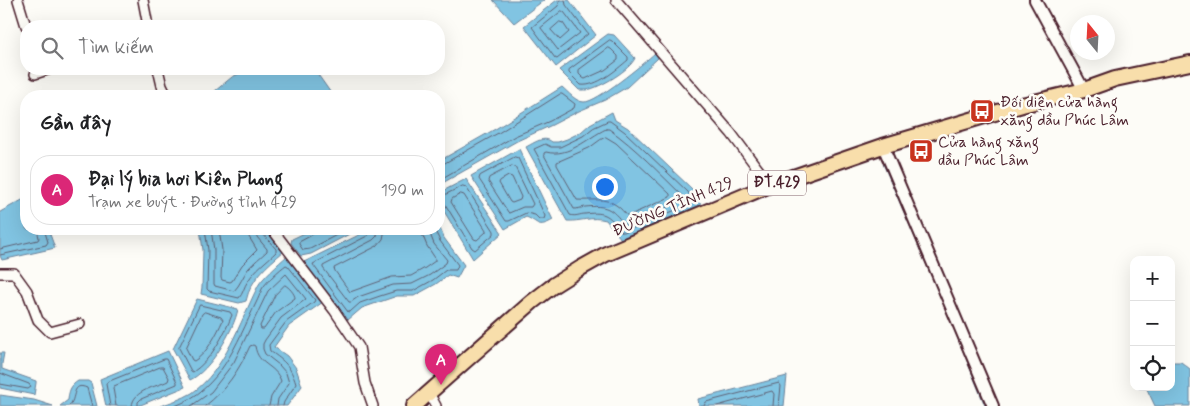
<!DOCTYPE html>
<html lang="vi">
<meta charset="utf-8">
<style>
:root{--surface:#fff;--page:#f6f6f6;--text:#202124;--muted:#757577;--line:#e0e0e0;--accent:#db2777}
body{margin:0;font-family:Mynerve,sans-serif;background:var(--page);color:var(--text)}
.controls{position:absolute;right:15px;bottom:15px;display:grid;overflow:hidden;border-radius:10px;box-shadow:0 5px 20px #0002}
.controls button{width:45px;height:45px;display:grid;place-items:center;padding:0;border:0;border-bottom:1px solid var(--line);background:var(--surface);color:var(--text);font:25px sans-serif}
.compass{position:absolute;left:1070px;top:15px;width:45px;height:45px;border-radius:50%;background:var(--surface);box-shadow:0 5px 20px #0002;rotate:342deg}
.you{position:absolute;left:604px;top:186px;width:18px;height:18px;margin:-12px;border:4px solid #fff;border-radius:50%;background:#1a73e8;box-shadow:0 0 0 8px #1a73e833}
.badge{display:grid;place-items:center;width:32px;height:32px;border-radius:50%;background:var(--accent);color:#fff;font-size:16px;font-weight:700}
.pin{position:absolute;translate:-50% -41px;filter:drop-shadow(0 1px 2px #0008)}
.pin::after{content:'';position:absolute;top:26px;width:18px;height:15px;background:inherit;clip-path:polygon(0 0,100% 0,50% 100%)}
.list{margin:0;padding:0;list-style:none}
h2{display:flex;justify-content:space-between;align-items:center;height:65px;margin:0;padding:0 20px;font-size:21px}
h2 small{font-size:16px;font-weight:400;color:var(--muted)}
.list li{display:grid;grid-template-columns:32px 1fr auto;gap:15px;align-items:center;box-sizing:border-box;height:70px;margin:0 10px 10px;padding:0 10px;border:1px solid var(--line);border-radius:20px}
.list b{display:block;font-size:19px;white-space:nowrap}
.list p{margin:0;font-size:16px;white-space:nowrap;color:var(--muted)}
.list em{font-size:16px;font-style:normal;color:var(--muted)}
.icon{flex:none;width:28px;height:28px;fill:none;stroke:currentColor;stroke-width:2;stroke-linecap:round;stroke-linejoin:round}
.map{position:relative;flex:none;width:1190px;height:406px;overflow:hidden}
.search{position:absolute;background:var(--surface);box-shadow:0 5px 20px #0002;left:20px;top:20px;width:425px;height:55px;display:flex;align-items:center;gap:12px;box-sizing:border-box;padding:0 18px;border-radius:20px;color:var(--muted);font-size:19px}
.panel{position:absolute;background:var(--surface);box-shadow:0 5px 20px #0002;left:20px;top:90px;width:425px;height:145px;border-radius:20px}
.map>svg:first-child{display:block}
</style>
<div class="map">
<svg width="1190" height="406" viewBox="0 0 1190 406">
<rect width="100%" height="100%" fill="#fdfcf7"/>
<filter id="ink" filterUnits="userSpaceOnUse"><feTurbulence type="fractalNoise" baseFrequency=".02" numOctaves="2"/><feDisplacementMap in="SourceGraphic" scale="10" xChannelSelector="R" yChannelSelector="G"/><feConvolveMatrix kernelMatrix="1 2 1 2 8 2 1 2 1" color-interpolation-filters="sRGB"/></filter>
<g filter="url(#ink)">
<g fill="#81c4e2" stroke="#6b8299">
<path d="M493 0H544L514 23Z"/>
<path d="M557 0H569L596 35 556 67 524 26Z"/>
<path d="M608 34 614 35 635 58C630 70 601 87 587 90 586 90 581 90 579 90L559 70Z"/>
<path d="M655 53 658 58 627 87 605 100 579 111 552 125 517 141 439 185V161L497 128 562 87C568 92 576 102 584 102 596 103 644 63 655 53Z"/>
<path d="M250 69H314L333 96H209L232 77Z"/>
<path d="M612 112 615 120 628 128 692 189 701 205 621 239 606 220C591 216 580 222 567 221L526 147C534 143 544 135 552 142H558L567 139 581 132 590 124Z"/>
<path d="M519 149 553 220C537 229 539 222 526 217L505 229 471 176Z"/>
<path d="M466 179 502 233 473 259 439 203V193Z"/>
<path d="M26 198V229H48L55 248 2 260 0 256V212Z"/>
<path d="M439 226 444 238 464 265 457 278 448 275 436 284 414 296H397L362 308 348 320 304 262 371 229H439Z"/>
<path d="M200 229H265L284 251C267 266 251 278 246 301L239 303 201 294 202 287 203 250Z"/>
<path d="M313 229H359L311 254 301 256 291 243 292 239Z"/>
<path d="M287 256 323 302 289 326 274 347 287 356 296 368 302 386 287 406H160C171 402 182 399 192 393 225 370 240 322 258 286 262 278 279 263 287 256Z"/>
<path d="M197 299 238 309C234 330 210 371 190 380L173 349Z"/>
<path d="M168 351 185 387 138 406H106L100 379Z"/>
<path d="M0 353H4L2 364V369L36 381V383L34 395 0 388Z"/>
<path d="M1174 362H1181L1190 369V406H1155L1146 387H1171V363Z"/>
<path d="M787 376 784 406H699L698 399Z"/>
<path d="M78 381H88L91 383 97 406H60L68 400C69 391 70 386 78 381Z"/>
<path d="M0 395 34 400 53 406H0Z"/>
</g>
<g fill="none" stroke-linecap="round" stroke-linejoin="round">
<g stroke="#606174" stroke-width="1">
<path d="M560 0 558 6 532 27 555 58 557 59 588 34 566 5 565 0"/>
<path d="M562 11 564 12 580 33 558 50 541 28Z"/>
<path d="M560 22 563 23 569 32 560 40 551 30Z"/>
<path d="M610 40 612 41 628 57V60C616 70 597 87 581 85L569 73V70Z"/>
<path d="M609 48 611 49 618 56V60L605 70 585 79 583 78 579 74V70Z"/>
<path d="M608 121H610L625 132 688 192 693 200 692 203 624 232H622C609 216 607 211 585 214 580 214 576 217 570 215L534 149 545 144 551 147H560L583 136 593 128Z"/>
<path d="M606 129H609C636 148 659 173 683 196L684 200 626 225 624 224C611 208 607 205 585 207 581 208 577 209 574 209L544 155V153L546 152C569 158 587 138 606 129Z"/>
<path d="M606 137 616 143 670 194V197L628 216C624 213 621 208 616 205 605 197 590 201 577 200L557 165V162L589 148 600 140Z"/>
<path d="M515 157 518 158 545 216 544 219H539L535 215 526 213 509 221H506L479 179 480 176Z"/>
<path d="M439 165 443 164 500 132 560 94H562L575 104 574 108 550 121 515 136 439 180"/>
<path d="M512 166 515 167 533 204 531 207H523L509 213 508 212 488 181 489 178Z"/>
<path d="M509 176 512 177 521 197 520 200 512 203 510 202 499 183 500 181Z"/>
<path d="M463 186 466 187 494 231V234L475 250 472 248 445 204 440 200 441 197Z"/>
<path d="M461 194 464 195 486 230V232L477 240 474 239 451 202 452 199Z"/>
<path d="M205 229 208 250 207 289 209 291 239 298C243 294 244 286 248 281 255 269 267 261 276 252V249L263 234 261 229"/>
<path d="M211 229 214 250V284L215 286 234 291C240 285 243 276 248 269 254 262 261 257 267 251V249L257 237 255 229"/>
<path d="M219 229 222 250 221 278 222 280 230 282 232 281 242 265 257 250 249 237 248 229"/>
<path d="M314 229 312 235 299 242V244L303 250 310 249 348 229"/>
<path d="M372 229 371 233 369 235 313 264 314 266 348 312 351 311 360 303 380 296 396 291H413L433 280 446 270H456L458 265 440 241 434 229"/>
<path d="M378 229 377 236 373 240 323 266V268L349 302H351L358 297 393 285 412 284 430 275 446 263 447 260 434 244 428 229"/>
<path d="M385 229 383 239 377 246 334 268 335 271 350 292 392 277 411 276 425 268 435 261V258L427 246 420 229"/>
<path d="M0 249 38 240 39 238 37 229"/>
<path d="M0 255 46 245 48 242 44 229"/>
<path d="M285 285C289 287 295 294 295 298L276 312 264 329H261L260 326 275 295Z"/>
<path d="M200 305 230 312 232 315C224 335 211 360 193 372L191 371 179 348Z"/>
<path d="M205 312 221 317 223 320C217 333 207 354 194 361L192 360 186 348 202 314Z"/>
<path d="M0 373 29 384 31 387 28 389 0 384"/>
<path d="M69 406C77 399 71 381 87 388L92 406"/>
<path d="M110 406 106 384 107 382 164 359H166L177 382V384L141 399 138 402V406"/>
<path d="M116 406 113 388 114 386 160 367H163L169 378 168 381C156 387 133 390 132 406"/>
<path d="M175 406C221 389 236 344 256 303 258 299 260 294 262 289 266 282 280 269 286 265L288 266 315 300 314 302 286 322 269 345 270 351C285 362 290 365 296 384L284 402 283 406"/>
<path d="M191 406 211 392 234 362 268 291 286 274 306 299 281 318 265 340 263 344V349L265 354 279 365 286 373 289 383 278 399 277 406"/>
<path d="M205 406C226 390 239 370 250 346L253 345 255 346C258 366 275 364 281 381L271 397 269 406"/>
<path d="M704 406 706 402 779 383 781 386 779 406"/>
<path d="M717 406 772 391 774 394 773 406"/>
</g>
<path stroke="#6b8299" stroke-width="2.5" d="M884 164 952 322 986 406"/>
<defs>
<g id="minor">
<path d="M18 0 26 26"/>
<path d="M143 0 148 26"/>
<path d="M616 0 731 133 770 185"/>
<path d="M158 69 162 86 167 96"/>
<path d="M35 74 50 69"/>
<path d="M272 229 334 310 359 347 365 383 373 406"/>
<path d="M0 273H14L27 291 38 320 50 332 80 324"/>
<path d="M429 393 436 406"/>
</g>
<g id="tertiary">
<path d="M1035 0 1084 90"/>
<path d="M883 146 993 406"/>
</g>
<path id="primary" d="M414 406 532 302 554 285 581 268 606 254 770 185 883 146 1022 105 1084 90 1115 79 1190 63"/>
</defs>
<use href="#minor" stroke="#4a1f2b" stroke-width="12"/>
<use href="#tertiary" stroke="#4a1f2b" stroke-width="14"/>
<use href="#primary" stroke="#4a1f2b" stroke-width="18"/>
<use href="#minor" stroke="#fdfcf7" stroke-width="9"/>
<use href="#tertiary" stroke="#fdfcf7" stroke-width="10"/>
<use href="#primary" stroke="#f8deab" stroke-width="14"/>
</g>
</g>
<defs>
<symbol id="bus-square" viewBox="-11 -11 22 22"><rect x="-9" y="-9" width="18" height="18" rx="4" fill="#c8321e" stroke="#fdfcf7"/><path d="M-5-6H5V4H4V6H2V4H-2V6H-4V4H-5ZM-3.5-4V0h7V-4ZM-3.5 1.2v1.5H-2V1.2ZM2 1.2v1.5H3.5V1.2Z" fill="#fff"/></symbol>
</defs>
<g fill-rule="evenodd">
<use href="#bus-square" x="968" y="97" width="28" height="28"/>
<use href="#bus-square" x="907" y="137" width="28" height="28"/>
</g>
<g text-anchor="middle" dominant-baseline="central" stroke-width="5" stroke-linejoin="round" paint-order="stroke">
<rect fill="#fdfcf7" stroke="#806168" stroke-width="1" x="748" y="170.5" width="58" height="25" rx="4"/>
<g font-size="15" font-weight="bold" fill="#4a1f2b">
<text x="777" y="183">ĐT.429</text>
</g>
<g font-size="16" fill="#4a1f2b" stroke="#fdfcf7" text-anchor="start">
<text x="1000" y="102">Đối diện cửa hàng<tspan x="1000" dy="18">xăng dầu Phúc Lâm</tspan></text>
<text x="938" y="142">Cửa hàng xăng<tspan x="938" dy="18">dầu Phúc Lâm</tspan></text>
</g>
<g font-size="16" fill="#4a1f2b" stroke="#fdfcf7">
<text transform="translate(673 207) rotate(-23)">ĐƯỜNG TỈNH 429</text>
</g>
</g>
</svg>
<div class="controls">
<button>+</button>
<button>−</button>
<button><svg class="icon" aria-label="locate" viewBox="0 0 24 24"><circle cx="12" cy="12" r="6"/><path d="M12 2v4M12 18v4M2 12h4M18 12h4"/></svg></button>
</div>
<svg class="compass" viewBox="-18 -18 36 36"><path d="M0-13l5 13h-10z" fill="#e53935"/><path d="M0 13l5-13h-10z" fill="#757577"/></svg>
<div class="you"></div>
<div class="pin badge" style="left:441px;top:385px">A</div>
<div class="search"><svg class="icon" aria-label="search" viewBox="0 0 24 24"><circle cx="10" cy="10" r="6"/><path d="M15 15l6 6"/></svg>Tìm kiếm</div>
<section class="panel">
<h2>Gần đây<small></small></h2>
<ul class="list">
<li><span class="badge">A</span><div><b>Đại lý bia hơi Kiên Phong</b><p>Trạm xe buýt · Đường tỉnh 429</p></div><em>190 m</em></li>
</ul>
</section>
</div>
